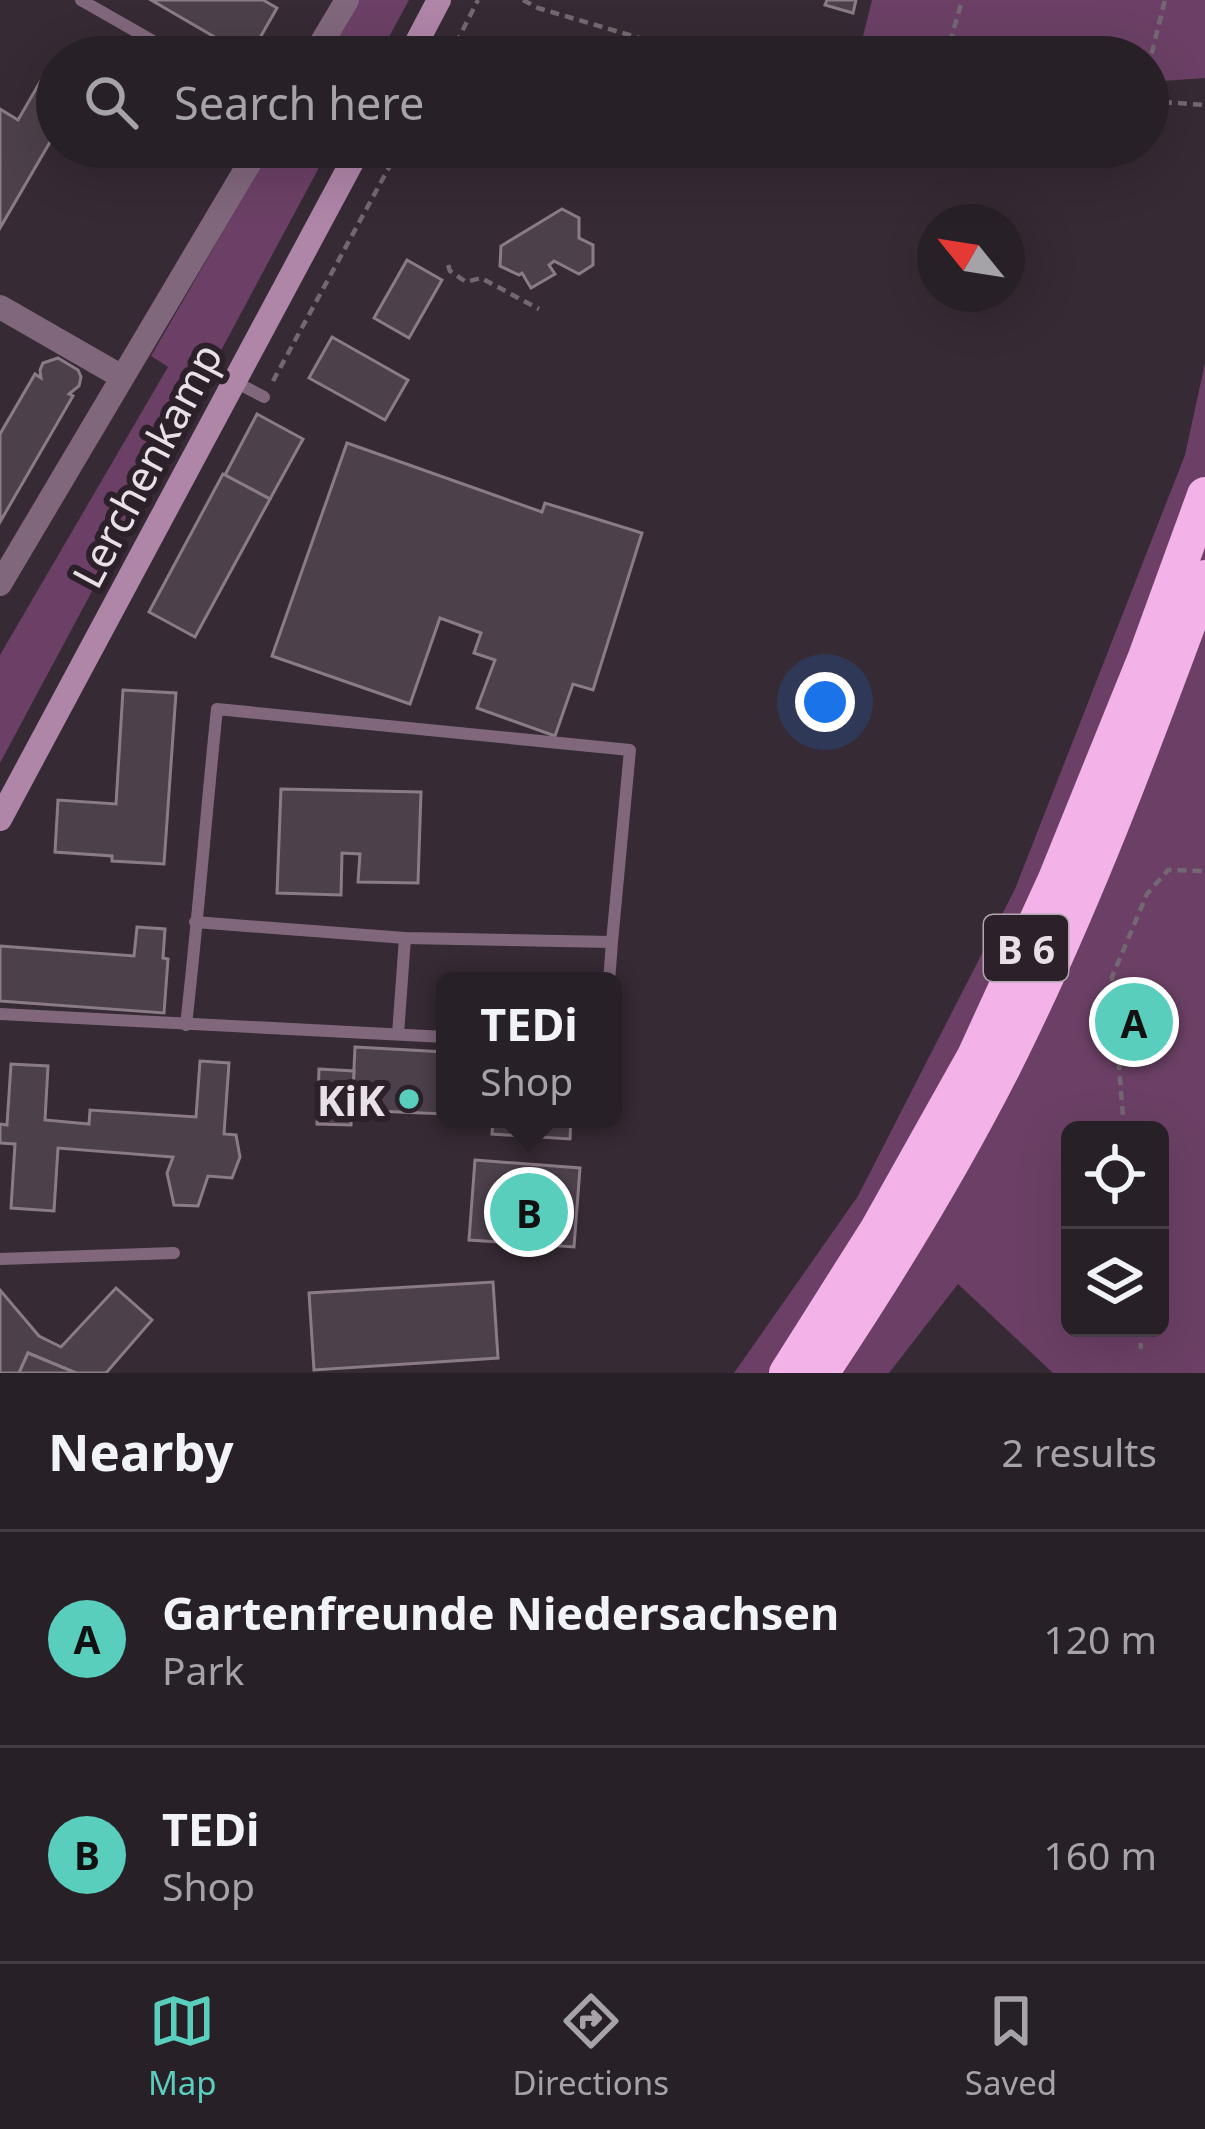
<!DOCTYPE html>
<style>
:root{--surface:#282027;--page:#30282f;--text:#f1f3f6;--muted:#a5a3a7;--line:#443e44;--accent:#5acebd}
body{margin:0;font-family:"Noto Sans",sans-serif;background:var(--page);color:var(--text)}
.controls{position:absolute;right:36px;bottom:36px;display:grid;overflow:hidden;border-radius:18px;box-shadow:0 12px 48px #0002}
.controls button{width:108px;height:108px;display:grid;place-items:center;padding:0;border:0;border-bottom:3px solid var(--line);background:var(--surface);color:var(--text);font:60px sans-serif}
.compass{position:absolute;left:917px;top:204px;width:108px;height:108px;border-radius:50%;background:var(--surface);box-shadow:0 12px 48px #0002;rotate:300deg}
.you{position:absolute;left:825px;top:702px;width:42px;height:42px;margin:-30px;border:9px solid #fff;border-radius:50%;background:#1a73e8;box-shadow:0 0 0 18px #1a73e833}
.badge{display:grid;place-items:center;width:78px;height:78px;border-radius:50%;background:var(--accent);color:#111;font-size:39px;font-weight:700}
.pin{position:absolute;translate:-50% -50%;border:6px solid #fff;box-shadow:0 3px 12px #0006}
.popup{position:absolute;left:436px;top:972px;width:186px;height:156px;box-sizing:border-box;display:grid;place-content:center;border-radius:18px;background:var(--surface);filter:drop-shadow(0 3px 9px #0005);font-size:39px;white-space:nowrap;color:var(--muted)}
.popup b{font-size:45px;color:var(--text)}
.popup::after{content:'';position:absolute;left:50%;top:100%;margin-left:-24px;border:24px solid transparent;border-top-color:var(--surface)}
.list{margin:0;padding:0;list-style:none}
h2{display:flex;justify-content:space-between;align-items:center;height:156px;margin:0;padding:0 48px;font-size:51px}
h2 small{font-size:39px;font-weight:400;color:var(--muted)}
.list li{display:grid;grid-template-columns:78px 1fr auto;gap:36px;align-items:center;box-sizing:border-box;height:216px;padding:0 48px;border-top:3px solid var(--line)}
.list b{display:block;font-size:45px;white-space:nowrap}
.list p{margin:0;font-size:39px;white-space:nowrap;color:var(--muted)}
.list em{font-size:39px;font-style:normal;color:var(--muted)}
.icon{flex:none;width:66px;height:66px;fill:none;stroke:currentColor;stroke-width:2;stroke-linecap:round;stroke-linejoin:round}
.map{position:relative;flex:none;width:1205px;height:1373px;overflow:hidden}
.search{position:absolute;background:var(--surface);box-shadow:0 12px 48px #0002;left:36px;right:36px;top:36px;height:132px;display:flex;align-items:center;gap:30px;box-sizing:border-box;padding:0 42px;border-radius:66px;color:var(--muted);font-size:45px}
.sheet{height:588px;background:var(--surface)}
nav{display:flex;justify-content:space-around;align-items:center;box-sizing:border-box;height:168px;border-top:3px solid var(--line);background:var(--surface);font-size:33px;color:var(--muted)}
nav a{display:grid;justify-items:center;gap:6px}
nav .on{color:var(--accent)}
.map>svg:first-child{display:block}
</style>
<div class="map">
<svg width="1205" height="1373" viewBox="0 0 1205 1373">
<rect width="100%" height="100%" fill="#362a34"/>
<g fill="#6c4066" fill-rule="evenodd">
<path d="M358 0H409L378 57H325Z"/>
<path d="M872 0H1205V78L1148 82V57H913L860 48Z"/>
<path d="M272 147H330L0 763V655L168 367 151 356Z"/>
<path d="M1205 363V1373H1053L958 1284 889 1373H734L858 1196 1015 889 1185 455ZM1070 1130H1160V1328H1070Z"/>
</g>
<g fill="#4c404a" stroke="#8a7b87" stroke-width="3">
<path d="M151 0H263L277 8 249 57Z"/>
<path d="M827 0H856L853 13 825 5Z"/>
<path d="M40 82 57 92V130L0 228V109L18 120Z"/>
<path d="M562 209 579 218V238L593 245V265L579 274 554 261 549 265 555 274 531 288 522 273 519 275 500 266 501 246Z"/>
<path d="M407 260 442 280 409 338 374 318Z"/>
<path d="M332 337 408 380 385 420 309 378Z"/>
<path d="M58 358 78 370 81 377 79 386 69 394 73 396 0 522V434L35 374 41 378 40 370 43 363Z"/>
<path d="M257 414 303 439 270 499 225 475Z"/>
<path d="M347 443 542 512 545 503 642 533 593 690 573 684 555 736 477 708 495 660 474 653 481 633 440 618 410 704 272 656Z"/>
<path d="M223 474 270 499 195 637 149 612Z"/>
<path d="M123 690 176 693 164 864 112 861V856L55 852 58 800 116 804Z"/>
<path d="M281 789 421 792 418 883 358 882 360 854 342 853 341 895 277 893Z"/>
<path d="M137 927 165 929 163 958 168 959 164 1013 0 1001V946L134 956Z"/>
<path d="M355 1047 445 1052V1114L352 1110Z"/>
<path d="M200 1061 229 1063 224 1134 236 1135 240 1157 232 1178 208 1176 198 1206 174 1205 167 1173 173 1157 58 1148 54 1211 11 1208 15 1144 0 1143V1124L7 1125 11 1064 48 1066 45 1120 89 1124 90 1110 196 1117Z"/>
<path d="M319 1069 354 1071 351 1125 317 1124Z"/>
<path d="M493 1119H571L570 1139 492 1134Z"/>
<path d="M475 1160 580 1168 574 1247 469 1240Z"/>
<path d="M493 1282 498 1358 314 1370 309 1293Z"/>
<path d="M116 1288 152 1320 106 1373H76L28 1353 19 1373H0V1290L39 1336 61 1347Z"/>
<path d="M28 1353 76 1373H19Z"/>
</g>
<g fill="none" stroke-linecap="round" stroke-linejoin="round">
<g stroke="#736871" stroke-width="4.5" stroke-dasharray="9 6" stroke-linecap="butt">
<path d="M523 0 538 8 643 39 703 52 777 40 869 57"/>
<path d="M449 57 478 0"/>
<path d="M946 57 962 0"/>
<path d="M1148 68 1165 0"/>
<path d="M1148 101 1205 105"/>
<path d="M448 265 450 271 466 282 481 278 539 309"/>
<path d="M273 381 400 147"/>
<path d="M1124 1130 1112 977 1147 894 1168 870 1205 871"/>
<path d="M1139 1328 1141 1349"/>
</g>
<g stroke="#81677c" stroke-width="12">
<path d="M81 0 181 57"/>
<path d="M235 382 264 397"/>
<path d="M609 981 612 942"/>
<path d="M0 1014 445 1037"/>
<path d="M186 1025C198 920 206 814 217 709L630 750 612 942 405 938 195 922"/>
<path d="M398 1034 405 938"/>
<path d="M0 1259 174 1253"/>
</g>
<g stroke="#81677c" stroke-width="24">
<path d="M313 57 347 0"/>
<path d="M0 307 122 377"/>
<path d="M0 584 259 147"/>
</g>
<g stroke="#af85a8" stroke-width="24">
<path d="M409 57 439 0"/>
<path d="M0 819 360 147"/>
</g>
<g stroke="#f3b2e8" stroke-width="36">
<path d="M787 1373 878 1229 975 1056 1056 879 1146 657 1205 495"/>
<path d="M821 1373C887 1274 949 1173 1003 1067 1082 910 1144 743 1205 578"/>
</g>
</g>
<circle fill="#5acebd" stroke="#2c212a" stroke-width="4.5" cx="409" cy="1099" r="12"/>
<g text-anchor="middle" dominant-baseline="central" stroke-width="12" stroke-linejoin="round" paint-order="stroke">
<rect fill="#2c212a" stroke="#b0a7ae" stroke-width="3" x="984" y="915" width="84" height="66" rx="9"/>
<g font-size="39" font-weight="bold" fill="#e8e0e7">
<text x="1026" y="948">B 6</text>
</g>
<g font-size="42" fill="#e8e0e7" stroke="#2c212a">
<text transform="translate(146 465) rotate(-62)">Lerchenkamp</text>
</g>
<g font-size="42" font-weight="bold" fill="#e8e0e7" stroke="#2c212a" text-anchor="end">
<text x="385" y="1099">KiK</text>
</g>
</g>
</svg>
<div class="controls">
<button><svg class="icon" aria-label="locate" viewBox="0 0 24 24"><circle cx="12" cy="12" r="6"/><path d="M12 2v4M12 18v4M2 12h4M18 12h4"/></svg></button>
<button><svg class="icon" aria-label="layers" viewBox="0 0 24 24"><path d="M12 4l9 5-9 5-9-5zM3 14l9 5 9-5"/></svg></button>
</div>
<svg class="compass" viewBox="-18 -18 36 36"><path d="M0-13l5 13h-10z" fill="#e53935"/><path d="M0 13l5-13h-10z" fill="#a5a3a7"/></svg>
<div class="you"></div>
<div class="pin badge" style="left:1134px;top:1022px">A</div>
<div class="pin badge" style="left:529px;top:1212px">B</div>
<div class="popup"><b>TEDi</b>Shop</div>
<div class="search"><svg class="icon" aria-label="search" viewBox="0 0 24 24"><circle cx="10" cy="10" r="6"/><path d="M15 15l6 6"/></svg>Search here</div>
</div>
<section class="sheet">
<h2>Nearby<small>2 results</small></h2>
<ul class="list">
<li><span class="badge">A</span><div><b>Gartenfreunde Niedersachsen</b><p>Park</p></div><em>120 m</em></li>
<li><span class="badge">B</span><div><b>TEDi</b><p>Shop</p></div><em>160 m</em></li>
</ul>
</section>
<nav>
<a class="on"><svg class="icon" aria-label="map" viewBox="0 0 24 24"><path d="M3 6l6-2 6 2 6-2v14l-6 2-6-2-6 2zM9 4v14M15 6v14"/></svg>Map</a>
<a><svg class="icon" aria-label="directions" viewBox="0 0 24 24"><path d="M12 3l9 9-9 9-9-9zM9 14v-3h6M13 9l2 2-2 2"/></svg>Directions</a>
<a><svg class="icon" aria-label="saved" viewBox="0 0 24 24"><path d="M7 4h10v16l-5-4-5 4z"/></svg>Saved</a>
</nav>
